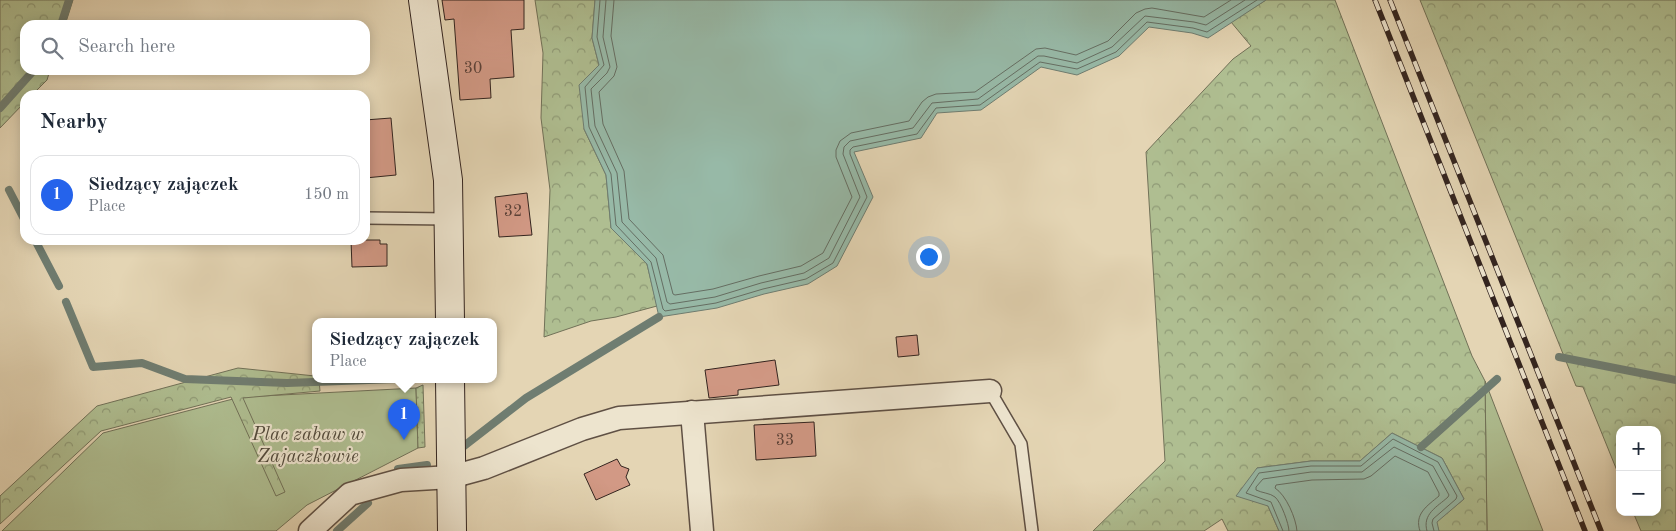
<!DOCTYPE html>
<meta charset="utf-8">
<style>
:root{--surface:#fff;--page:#f6f6f7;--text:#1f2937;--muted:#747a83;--line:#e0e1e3;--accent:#2563eb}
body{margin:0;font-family:"Old Standard TT",serif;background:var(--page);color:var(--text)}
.controls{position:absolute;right:15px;bottom:15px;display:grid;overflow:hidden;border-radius:10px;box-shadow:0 2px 12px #0003}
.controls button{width:45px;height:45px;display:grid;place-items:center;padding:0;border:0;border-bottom:1px solid var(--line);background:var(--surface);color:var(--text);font:25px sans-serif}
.you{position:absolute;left:928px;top:256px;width:18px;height:18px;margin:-12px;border:4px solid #fff;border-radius:50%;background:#1a73e8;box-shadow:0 0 0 8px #1a73e833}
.badge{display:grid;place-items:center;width:32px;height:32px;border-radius:50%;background:var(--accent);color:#fff;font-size:16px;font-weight:700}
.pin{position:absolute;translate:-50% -41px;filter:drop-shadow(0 1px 2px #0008)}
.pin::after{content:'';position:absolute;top:26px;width:18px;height:15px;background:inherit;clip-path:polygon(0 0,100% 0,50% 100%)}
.popup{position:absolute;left:312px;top:318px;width:185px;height:65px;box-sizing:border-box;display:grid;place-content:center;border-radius:10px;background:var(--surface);filter:drop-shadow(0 1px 4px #0005);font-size:16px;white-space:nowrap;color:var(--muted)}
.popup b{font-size:19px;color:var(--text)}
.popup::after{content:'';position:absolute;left:50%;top:100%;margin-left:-10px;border:10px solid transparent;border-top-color:var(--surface)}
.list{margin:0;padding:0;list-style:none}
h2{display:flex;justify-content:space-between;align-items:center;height:65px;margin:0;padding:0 20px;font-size:21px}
h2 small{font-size:16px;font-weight:400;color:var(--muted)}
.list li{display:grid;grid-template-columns:32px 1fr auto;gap:15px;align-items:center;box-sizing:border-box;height:80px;margin:0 10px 10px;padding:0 10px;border:1px solid var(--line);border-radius:15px}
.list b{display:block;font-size:19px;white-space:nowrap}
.list p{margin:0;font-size:16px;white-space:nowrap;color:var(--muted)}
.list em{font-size:16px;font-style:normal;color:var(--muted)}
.icon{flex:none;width:28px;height:28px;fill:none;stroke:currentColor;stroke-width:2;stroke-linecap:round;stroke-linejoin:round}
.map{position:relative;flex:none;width:1676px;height:531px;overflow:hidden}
.search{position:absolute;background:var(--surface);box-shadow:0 2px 12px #0003;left:20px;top:20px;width:350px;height:55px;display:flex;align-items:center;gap:12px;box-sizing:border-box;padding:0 18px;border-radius:15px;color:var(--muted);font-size:19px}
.panel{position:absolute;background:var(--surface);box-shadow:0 2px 12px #0003;left:20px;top:90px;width:350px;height:155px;border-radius:15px}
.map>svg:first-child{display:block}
</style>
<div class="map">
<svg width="1676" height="531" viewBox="0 0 1676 531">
<defs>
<pattern id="forest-crowns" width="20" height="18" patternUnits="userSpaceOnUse" patternTransform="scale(1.25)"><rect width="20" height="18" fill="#afbe91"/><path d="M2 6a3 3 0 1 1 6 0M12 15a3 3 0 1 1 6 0" fill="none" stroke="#8f9a76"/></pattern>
<pattern id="garden-dots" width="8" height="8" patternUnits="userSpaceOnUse" patternTransform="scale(1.25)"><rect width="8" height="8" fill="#afbe91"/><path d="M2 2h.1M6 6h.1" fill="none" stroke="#8f9a76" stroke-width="1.8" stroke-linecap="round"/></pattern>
</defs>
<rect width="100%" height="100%" fill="#e4d5b4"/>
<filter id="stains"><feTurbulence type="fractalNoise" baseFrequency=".004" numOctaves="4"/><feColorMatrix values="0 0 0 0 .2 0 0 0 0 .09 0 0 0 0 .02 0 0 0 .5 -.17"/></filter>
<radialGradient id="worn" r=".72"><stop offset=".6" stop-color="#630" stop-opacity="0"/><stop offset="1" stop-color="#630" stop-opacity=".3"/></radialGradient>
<g fill="#afbe91" stroke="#717158">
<path d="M1485 381 1543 531H1487Z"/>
<path d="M416 388 418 448 307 505 276 531H2L103 433 229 400 243 397Z"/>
</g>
<g fill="url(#forest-crowns)" stroke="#717158">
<path d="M0 0H73L65 25H25V70H50L47 80 32 95H25V102L0 128Z"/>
<path d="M535 0H595L592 38 599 65 584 129 606 175 611 228 647 264 657 306 616 317 591 321 544 337 550 190 541 118 543 53Z"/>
<path d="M1266 0H1335L1472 356 1485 381 1487 531H1439L1436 522 1464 499 1442 458 1392 433 1360 461H1311L1257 468 1268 506 1279 531H1228L1222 519 1204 531H1093L1165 461 1146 152 1233 59 1251 46 1231 22Z"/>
<path d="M1420 0H1676V531H1641L1633 512H1657V430H1620V478L1583 387 1576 386Z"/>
<path d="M238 368 315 376V379H319L320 391 243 398 285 492 276 496 231 397 101 431 0 524V496L97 406Z"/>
</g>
<path fill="url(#garden-dots)" stroke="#717158" d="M423 385 425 447 418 448 416 388Z"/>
<g fill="#97b9a7" stroke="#6f7d71">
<path d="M595 0H1266L1208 38 1192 33 1149 27 1119 56 1077 75 1041 67 981 110 937 113 921 138 854 152 873 197 837 266 808 284 764 294 717 308 659 317 647 264 611 228 606 175 584 129 579 85 599 65 592 38Z"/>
<path d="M1392 433 1442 458 1464 499 1437 522 1439 531H1279L1268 506 1236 496 1257 468 1311 461H1360Z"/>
</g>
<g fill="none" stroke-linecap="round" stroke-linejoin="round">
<g stroke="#656e63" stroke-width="1">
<path d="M600 0 597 37 604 65 585 87 589 127 611 174 616 225 651 262 663 309 665 311 716 303 763 289 806 279 833 263 867 197 850 154V150L853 147 917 134 936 108 980 105 1040 62 1077 69 1116 52 1147 22 1193 28 1207 32 1257 0"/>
<path d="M606 0 603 37 610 67 607 73 591 89 595 126 617 173 622 222 656 258 667 302 670 304 715 297 761 283 804 273 829 258 860 197 843 154 844 147 850 141 913 128 932 103 978 99 1038 56H1044L1077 63 1112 47 1145 16 1194 22 1206 25 1245 0"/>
<path d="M614 0 611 36 617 67 614 76 599 92 603 124 624 171 629 219 663 255 673 294 675 295 713 289 759 276 801 266 823 253 852 197 836 157V150L840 141 851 133 909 121 922 102 928 97 936 94 975 92 1036 49 1045 48 1076 55 1108 41 1136 13 1145 9 1152 8 1204 17 1231 0"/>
<path d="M1283 531 1271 502 1246 493 1259 473 1311 466H1361L1393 439 1438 462 1457 496 1456 499 1433 519 1432 523 1434 531"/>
<path d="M1289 531C1289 524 1281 502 1275 497 1270 493 1262 493 1256 490V487L1263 479 1311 472H1362L1394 447 1433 466 1449 495 1448 497C1437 507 1422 514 1427 531"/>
<path d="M1297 531C1296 518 1286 495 1275 488L1276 485 1312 480 1364 479 1371 476 1395 456 1428 472 1439 493V496C1427 506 1414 514 1420 531"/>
</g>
<g stroke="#6f7d71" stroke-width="8">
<path d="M61 25 69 0"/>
<path d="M0 108 34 70"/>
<path d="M9 190 25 221"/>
<path d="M35 240 59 286"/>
<path d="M66 302 93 367 142 363 185 379 287 383 396 379"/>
<path d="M1559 357 1676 380"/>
<path d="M464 446 526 398 659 317"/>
<path d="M1421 447 1497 379"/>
<path d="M398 469 427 465"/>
<path d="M337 531 368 503"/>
</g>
</g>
<g fill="#d29985" stroke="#33241f">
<path d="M442 0H524V29L511 30 514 77 490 79 491 98 460 100 454 19 445 20Z"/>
<path d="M391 118 396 175 365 178V120Z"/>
<path d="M527 193 532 235 499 237 495 197Z"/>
<path d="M351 240H380V244H387V266L352 267Z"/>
<path d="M917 335 919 355 898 357 896 337Z"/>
<path d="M775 360 779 385 738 390V395L709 398 705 370Z"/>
<path d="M814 422 816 456 756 460 754 425Z"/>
<path d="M617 459 621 466 629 469 626 477 630 485 596 500 584 474Z"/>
</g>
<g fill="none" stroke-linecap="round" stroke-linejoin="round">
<defs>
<g id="service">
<path d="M365 218 449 219"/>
<path d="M990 391 1021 444 1032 531"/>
</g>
<g id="minor">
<path d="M692 412 702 531"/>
<path d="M310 531 350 494 401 480 451 477 484 468 582 429 619 418 990 391"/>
</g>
<g id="secondary">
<path d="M423 0 448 180 450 321"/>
<path d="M450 379 452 531"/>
</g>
</defs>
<use href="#service" stroke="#5f5044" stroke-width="14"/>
<use href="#minor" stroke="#5f5044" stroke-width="25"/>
<use href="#secondary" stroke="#33241f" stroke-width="30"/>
<use href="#service" stroke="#ede4ce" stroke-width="11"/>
<use href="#minor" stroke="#ede4ce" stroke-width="22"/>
<use href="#secondary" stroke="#ede4ce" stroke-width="28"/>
<defs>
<g id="rail">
<path d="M1375 0 1585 531"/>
<path d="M1390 0 1601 531"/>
</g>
</defs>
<use href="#rail" stroke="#33241f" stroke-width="5.5"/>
<use href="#rail" stroke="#ede4ce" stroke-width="4" stroke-dasharray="11" stroke-linecap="butt"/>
</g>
<g text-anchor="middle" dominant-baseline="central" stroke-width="4.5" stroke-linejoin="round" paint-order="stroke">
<g font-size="16" fill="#5b4138">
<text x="473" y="69">30</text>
<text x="513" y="212">32</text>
<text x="785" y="441">33</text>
</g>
<g font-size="19" font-style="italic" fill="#524a3c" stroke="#ede4ce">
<text x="308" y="435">Plac zabaw w<tspan x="308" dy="22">Zajaczkowie</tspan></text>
</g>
</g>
<rect width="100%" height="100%" filter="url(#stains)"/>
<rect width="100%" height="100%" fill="url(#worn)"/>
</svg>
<div class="controls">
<button>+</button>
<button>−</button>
</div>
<div class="you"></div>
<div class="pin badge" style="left:404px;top:440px">1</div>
<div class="popup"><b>Siedzący zajączek</b>Place</div>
<div class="search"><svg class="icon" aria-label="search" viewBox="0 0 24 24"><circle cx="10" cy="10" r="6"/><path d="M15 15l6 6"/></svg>Search here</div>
<section class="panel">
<h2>Nearby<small></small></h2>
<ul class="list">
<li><span class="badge">1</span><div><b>Siedzący zajączek</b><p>Place</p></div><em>150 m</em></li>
</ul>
</section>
</div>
